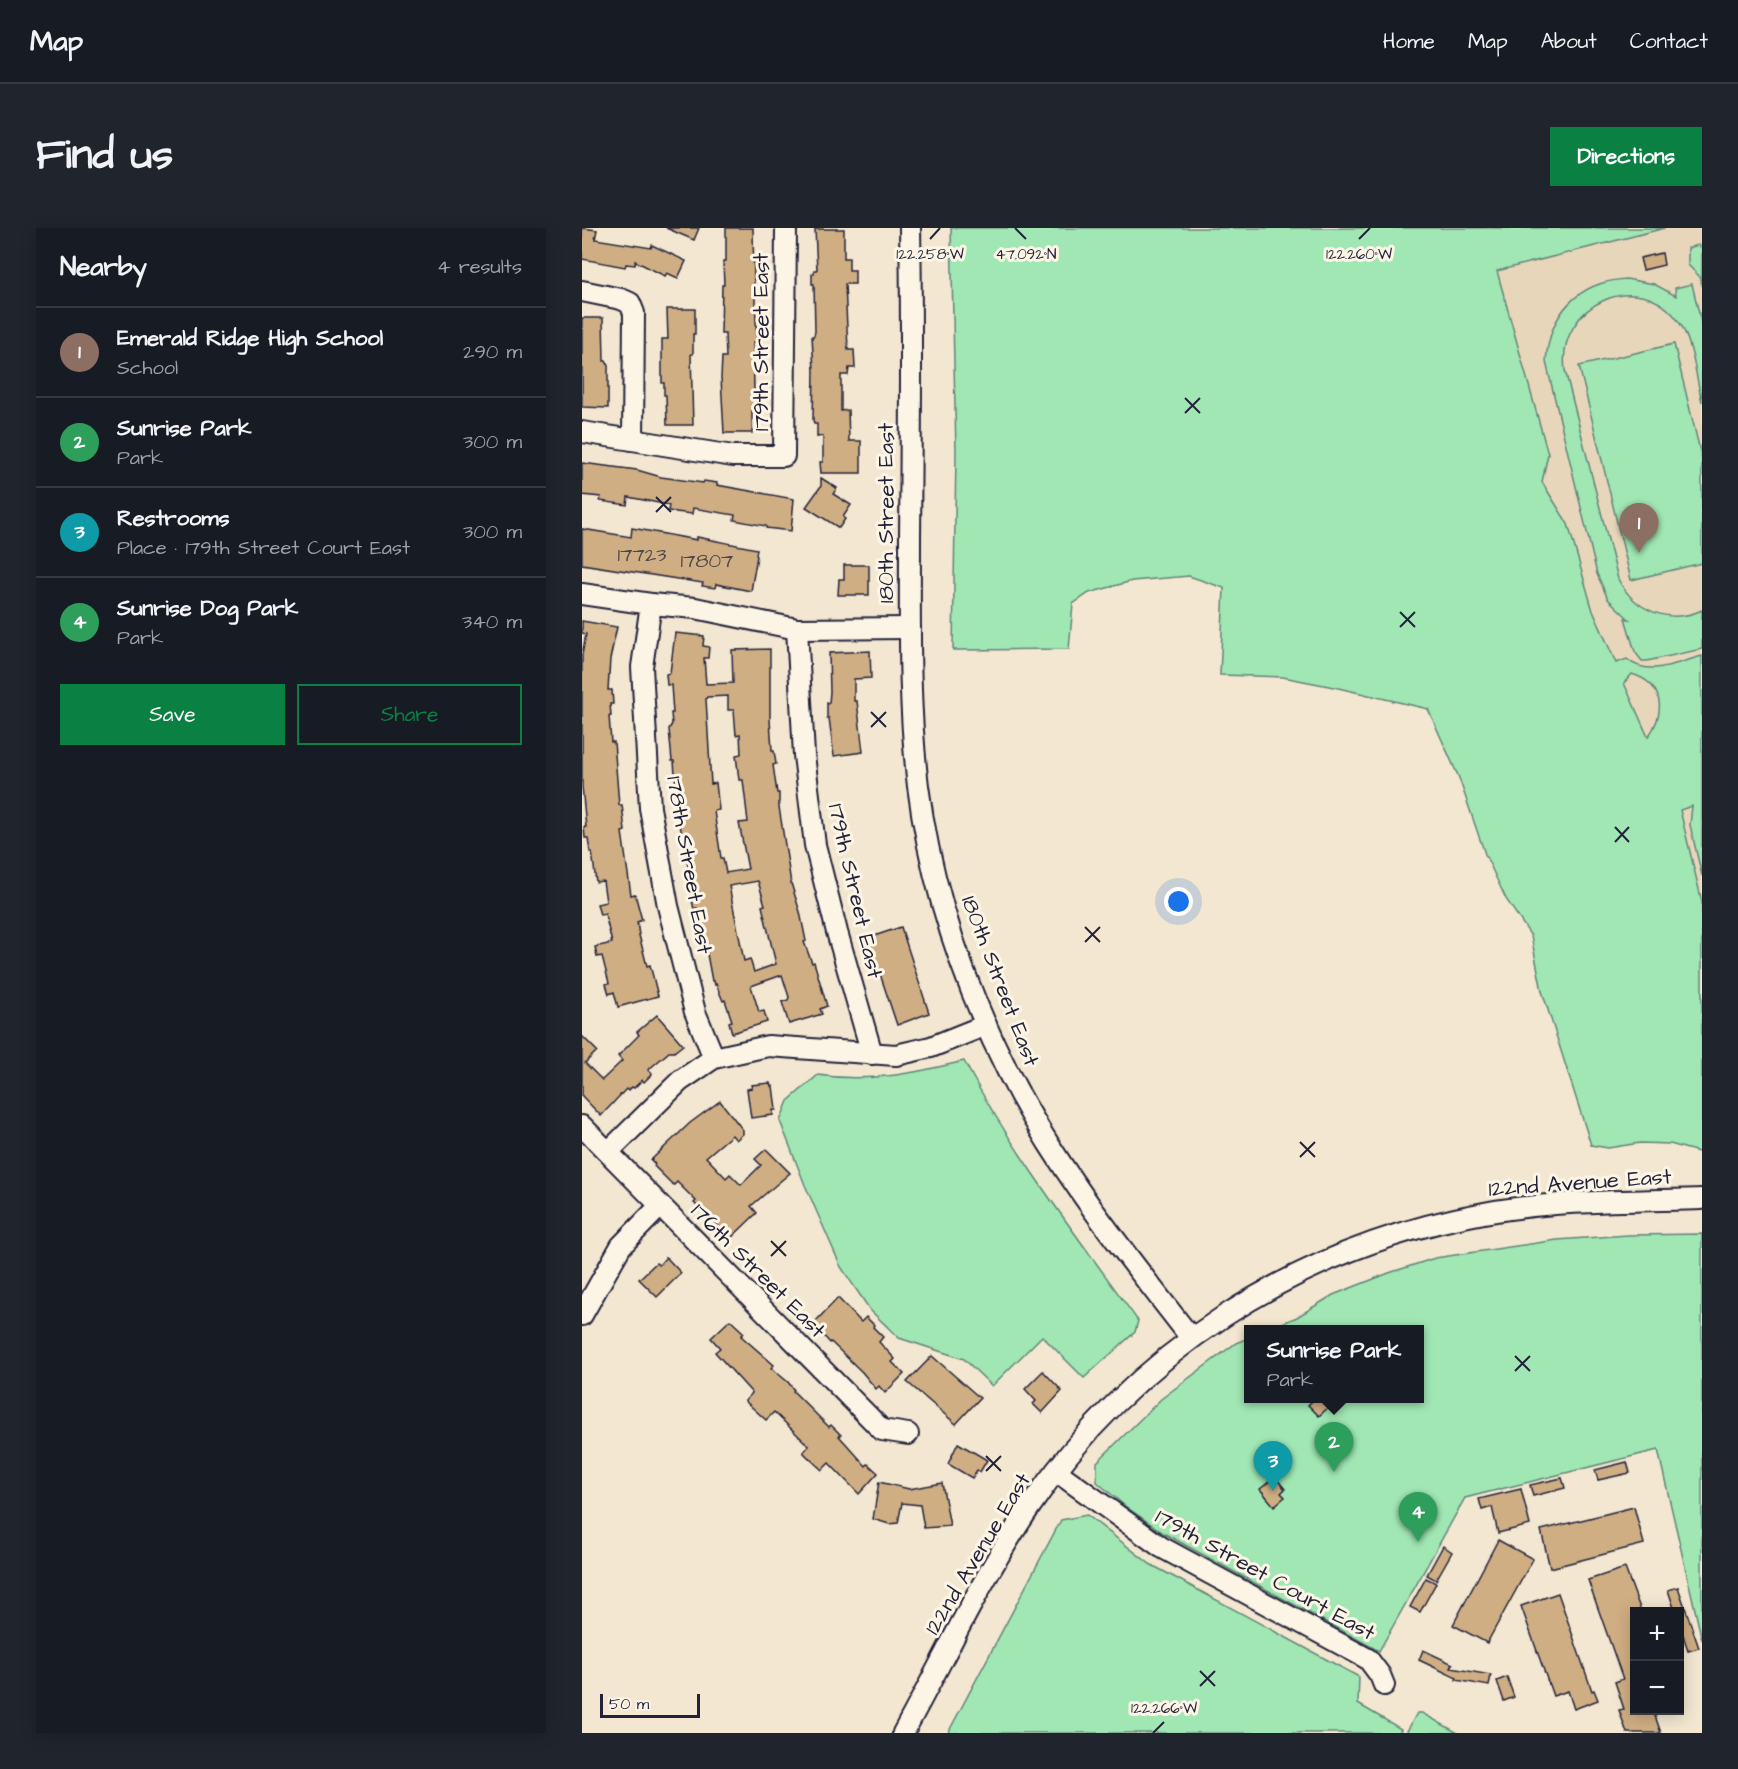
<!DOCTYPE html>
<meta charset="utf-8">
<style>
:root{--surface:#171b24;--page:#20242c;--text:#f1f3f6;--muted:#9ea1a6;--line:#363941;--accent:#0b8043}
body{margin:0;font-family:"Architects Daughter",sans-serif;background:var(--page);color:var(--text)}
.controls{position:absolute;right:18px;bottom:18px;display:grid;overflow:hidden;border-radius:0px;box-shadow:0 3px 15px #0003}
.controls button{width:54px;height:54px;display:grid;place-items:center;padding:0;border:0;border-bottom:2px solid var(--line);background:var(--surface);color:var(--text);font:30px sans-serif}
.scale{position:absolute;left:18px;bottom:15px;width:100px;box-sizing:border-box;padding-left:6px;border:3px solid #22223b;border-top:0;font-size:16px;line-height:21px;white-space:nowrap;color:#22223b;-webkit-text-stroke:4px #fcf5e5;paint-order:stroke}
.you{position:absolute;left:597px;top:674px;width:21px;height:21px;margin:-15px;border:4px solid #fff;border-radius:50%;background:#1a73e8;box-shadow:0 0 0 9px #1a73e833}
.badge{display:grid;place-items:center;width:39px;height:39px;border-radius:50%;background:var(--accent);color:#fff;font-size:20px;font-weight:700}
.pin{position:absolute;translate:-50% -50px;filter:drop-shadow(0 2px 3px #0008)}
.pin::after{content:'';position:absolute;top:32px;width:21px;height:18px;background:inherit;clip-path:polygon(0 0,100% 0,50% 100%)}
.popup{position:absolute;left:662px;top:1097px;width:180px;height:78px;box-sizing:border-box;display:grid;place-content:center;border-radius:0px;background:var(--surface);filter:drop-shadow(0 2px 4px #0005);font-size:20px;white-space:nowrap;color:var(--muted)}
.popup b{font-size:22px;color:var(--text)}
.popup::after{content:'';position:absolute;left:50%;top:100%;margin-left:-12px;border:12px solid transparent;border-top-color:var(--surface)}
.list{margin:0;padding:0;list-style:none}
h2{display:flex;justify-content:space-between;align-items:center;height:78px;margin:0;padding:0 24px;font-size:26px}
h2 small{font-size:20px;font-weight:400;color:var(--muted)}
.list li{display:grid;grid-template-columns:39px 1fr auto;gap:18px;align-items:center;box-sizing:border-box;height:90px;padding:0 24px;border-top:2px solid var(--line)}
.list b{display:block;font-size:22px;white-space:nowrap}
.list p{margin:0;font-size:20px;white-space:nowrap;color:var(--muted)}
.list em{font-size:20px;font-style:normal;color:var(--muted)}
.actions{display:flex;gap:12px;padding:18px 24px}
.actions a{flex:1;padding:14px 0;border:2px solid var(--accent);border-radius:0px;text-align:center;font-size:21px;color:var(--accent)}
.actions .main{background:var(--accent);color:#fff}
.map{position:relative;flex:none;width:1120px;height:1505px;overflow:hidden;border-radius:0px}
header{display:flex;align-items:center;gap:36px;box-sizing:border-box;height:84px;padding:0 30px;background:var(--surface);border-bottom:2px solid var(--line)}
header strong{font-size:28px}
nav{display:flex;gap:33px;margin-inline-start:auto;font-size:21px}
.intro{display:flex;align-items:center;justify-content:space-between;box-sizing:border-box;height:144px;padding:0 36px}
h1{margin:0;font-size:42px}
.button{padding:15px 27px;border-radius:0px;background:var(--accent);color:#fff;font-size:21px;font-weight:700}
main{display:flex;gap:36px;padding:0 36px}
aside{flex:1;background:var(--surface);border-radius:0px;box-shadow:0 3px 15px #0003}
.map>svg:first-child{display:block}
</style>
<header>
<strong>Map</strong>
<nav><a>Home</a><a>Map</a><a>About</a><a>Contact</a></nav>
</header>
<div class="intro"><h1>Find us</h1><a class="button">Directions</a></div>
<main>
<aside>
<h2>Nearby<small>4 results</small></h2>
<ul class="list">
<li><span class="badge" style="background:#8d6e63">1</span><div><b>Emerald Ridge High School</b><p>School</p></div><em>290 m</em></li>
<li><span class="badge" style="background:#2e9e5b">2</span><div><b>Sunrise Park</b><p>Park</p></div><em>300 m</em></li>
<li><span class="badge" style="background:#0f9aa8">3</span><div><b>Restrooms</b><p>Place · 179th Street Court East</p></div><em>300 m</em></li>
<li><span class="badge" style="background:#2e9e5b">4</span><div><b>Sunrise Dog Park</b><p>Park</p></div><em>340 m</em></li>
</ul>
<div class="actions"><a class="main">Save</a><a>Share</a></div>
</aside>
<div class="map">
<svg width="1120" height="1505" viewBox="0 0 1120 1505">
<rect width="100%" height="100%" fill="#f3e7d1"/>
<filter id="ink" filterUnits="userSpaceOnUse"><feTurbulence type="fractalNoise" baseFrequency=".0167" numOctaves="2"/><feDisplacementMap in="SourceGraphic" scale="12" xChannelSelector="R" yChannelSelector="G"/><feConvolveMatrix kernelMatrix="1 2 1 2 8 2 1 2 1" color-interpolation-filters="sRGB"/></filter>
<g filter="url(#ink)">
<path fill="#e8d6ba" d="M905 0H1120V674L1098 582 1011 383 986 296 960 254 966 226 917 51Z"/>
<g fill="#a0e7b4" stroke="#618478" stroke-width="1.5" fill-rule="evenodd">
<path d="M369 0H1083L915 43 966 226 960 254 986 296 1011 383 1034 435 1045 431C1066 450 1096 434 1120 428V648L1108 597 1110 578 1098 582 1120 674V925L1088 916 1058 915 1026 920 1009 917 960 763 949 708 924 671 903 626 877 550 846 481 752 459 701 449 638 447 642 360 607 348 550 353 507 365 491 376 487 421 371 422 374 225ZM1050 446C1082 456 1084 484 1066 509L1042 455Z"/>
<path d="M1116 17 1120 20V58L1118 49 1106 37V20Z"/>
<path d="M1044 51 1072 56 1094 68 1093 60 1110 56 1120 98V174C1114 150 1111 114 1097 94 1058 38 974 76 983 142L1036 351C1053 383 1087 397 1120 382V421L1065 433H1060L1053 424 1043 390 1047 391 1026 371 1015 346 964 134C967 86 995 54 1044 51Z"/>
<path d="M1092 116 1120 231V335L1049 352 997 138Z"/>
<path d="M382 833C431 925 495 1008 556 1093L553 1104 502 1150 460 1108 410 1158 382 1131 317 1110 288 1082 259 1039 223 957 198 893 206 873 236 847C287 855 333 845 382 833Z"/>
<path d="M1120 1006V1412L1076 1222 883 1270 797 1423 583 1306 543 1278 515 1254V1234L579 1171 654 1115 666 1110V1170H837V1102L686 1101 715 1089 751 1067 807 1045 853 1030 975 1012 1046 1007Z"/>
<path d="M505 1287 568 1336 777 1449 776 1476 819 1501 817 1505H366L479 1292Z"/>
<path d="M835 1485H840L876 1505H824Z"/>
</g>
<g fill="#d0ae83" stroke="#22223b" stroke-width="1.5" fill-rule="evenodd">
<path d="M0 0 15 2 13 11 69 20 70 17 104 33 96 50 85 45 83 48 53 33V37L44 36 43 39 0 31Z"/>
<path d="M84 0H117L112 12Z"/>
<path d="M144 0H171L172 58H176V68H173V72L175 114H171L172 162H174V175L170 176V205H142L139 150 140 129H144L143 106H139L140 57H142L141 33H144Z"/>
<path d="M233 1H262V30H267V42H273V56H263L266 122H272L273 140H267L266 147H259V183L266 182 267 213H279V245H239L238 234H241V208L235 209V196H232L231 192 232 143 230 108H232L233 103 232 56H230V46H232V42H235Z"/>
<path d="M1080 25 1082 37 1061 42 1058 30Z"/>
<path d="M85 81H113V106H111V126H109L111 197H85L84 167H82V155H80V111H86Z"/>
<path d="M0 90H21L22 133H24L26 137V180L0 179Z"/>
<path d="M0 235 55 242 79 249 121 255 122 253 135 255V257L212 271 209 303 184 300V298L152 292 153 287 111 280 110 286 86 283 87 277 46 269 45 277 18 273 19 269 0 267Z"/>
<path d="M239 250 255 260 251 266 269 277 261 289 263 291 257 300 224 279 239 258Z"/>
<path d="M50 300 115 312V309L175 321 174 327 175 328 169 363 134 356 133 360 120 358 121 355 108 353 0 336V301L49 309Z"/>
<path d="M262 337H287V367H256L257 351H262Z"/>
<path d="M0 393 35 399 28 431 26 462H30L31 476H28L29 488H27L29 514H32L37 577H40L43 603 40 604 49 667 53 666 60 692 55 694 57 707 65 738 68 737 76 768 36 779 32 764 27 766 24 756 27 755 20 728 15 729 13 719 30 715 23 686 18 687 15 676 24 674 21 653 14 654 10 624H8L6 610H3L2 599H4L0 558V427L4 406 0 405Z"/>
<path d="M93 405 122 408 121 418 127 419 126 430H122L124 456 151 455 150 422 188 421V492L190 523H192L194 536 191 537 195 565H197V579L209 655 218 684 224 713 222 714 230 735 232 734 245 778 238 781 240 786 207 796 200 774 206 772 207 769 200 747 169 758 177 784 182 783 185 794 150 805 147 794 150 793 143 772 141 773 134 756 133 757 132 753H130L119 694 115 680 112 681 107 660 106 648H108L96 587 92 533H90L87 501 90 496 89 485H91L89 457H85L84 446 88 445ZM146 468V482H152L154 507 158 506 159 526 154 527 157 552H161L166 594 157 595 166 641 144 645 141 630H139L132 583 137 582 134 555 129 556 124 471 125 469ZM176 653 183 677 180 678 194 736 172 744 168 731 162 733 147 658Z"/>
<path d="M288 423 289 450 272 451V473H275L281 524 252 528 247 490H245V475H247L248 464 247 425Z"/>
<path d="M319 699 347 785 315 797 286 710Z"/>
<path d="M75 787 101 817 92 824H87L66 842 70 846 62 854 60 852 52 860 50 859 46 863 44 861 19 888 0 868V808L15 823 3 835 20 852 40 833 36 828 57 807 55 804Z"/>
<path d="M188 855 189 858H191L194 882H191V887L169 890 165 861 170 860 169 857Z"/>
<path d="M138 873 161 902V906L154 912 150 907 124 929 144 950 148 946 159 957 179 937 173 931 184 921 208 945 169 978 175 985 149 1010 112 975 114 973 95 954 92 957 89 955 72 938 73 936 69 932 108 895Z"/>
<path d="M84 1029 99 1045 75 1069 57 1051 74 1035 77 1037Z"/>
<path d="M256 1070 279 1094 284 1089 292 1097 291 1099 301 1109 297 1114 313 1131 310 1134 322 1146 303 1165 297 1158 294 1161 280 1144 249 1114 248 1115 231 1096Z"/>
<path d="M148 1092 162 1105 159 1108 192 1137 189 1140 206 1154 212 1162 211 1163 247 1199 249 1197 259 1207 257 1208 284 1238 286 1236 296 1245 277 1266 247 1235 240 1242 227 1230 221 1224 227 1218 192 1184 184 1192 163 1173 170 1165 133 1124 138 1120 129 1110Z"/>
<path d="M350 1128 398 1170 374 1196 325 1154Z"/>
<path d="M461 1143 480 1163 460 1185 451 1176 454 1173 443 1161Z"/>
<path d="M733 1170H744L749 1177 737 1188 726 1177Z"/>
<path d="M376 1215 405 1232 398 1244 395 1242 390 1250 366 1236Z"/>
<path d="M1045 1234 1048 1245 1016 1252 1013 1242Z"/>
<path d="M693 1249 703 1261 699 1265 703 1269 692 1278 678 1261Z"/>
<path d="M980 1250 983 1260 951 1268 948 1257Z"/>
<path d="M297 1254 327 1261 360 1255 368 1298 342 1300 338 1277 320 1275 316 1295 307 1296 291 1291Z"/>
<path d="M939 1261 948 1297 916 1305 910 1279 900 1282 897 1271Z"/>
<path d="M1052 1279 1062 1316 968 1340 959 1302Z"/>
<path d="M916 1312 951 1331 905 1415 871 1397Z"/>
<path d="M861 1318 870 1324 854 1352 845 1347Z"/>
<path d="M1043 1340 1059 1383H1053V1482H1071L1079 1505H1045L1037 1482 1042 1481 1033 1454 1041 1451 1006 1352Z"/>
<path d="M844 1350 854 1355 838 1384 828 1379Z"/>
<path d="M1096 1359 1117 1420 1106 1423 1098 1397V1383H1093L1086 1362Z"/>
<path d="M976 1365 1010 1463 1012 1462 1016 1472 992 1481 986 1463 971 1468 939 1378Z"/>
<path d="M841 1422 871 1436 869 1440 909 1447 907 1458 874 1452 875 1450 837 1432Z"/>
<path d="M925 1449 932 1469 922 1473 915 1453Z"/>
</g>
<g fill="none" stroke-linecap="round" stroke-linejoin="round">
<defs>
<g id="minor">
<path d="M328 0C330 103 329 206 328 309 328 393 326 475 336 558 349 658 382 757 427 846 475 942 544 1026 609 1110"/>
<path d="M0 63 39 71 48 75 52 85 51 212"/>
<path d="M0 204 151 228H202L204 0"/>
<path d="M0 366 69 376 113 380 215 401 328 400"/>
<path d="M69 376 60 439 68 580 86 678 113 784 132 830"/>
<path d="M215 401 222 527 233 617 255 704 290 826"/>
<path d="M0 898 300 1202 326 1206"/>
<path d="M26 924 98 853 132 830 186 818 314 827 349 819 404 797"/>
<path d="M0 1087 39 1018 78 978"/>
<path d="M474 1243 579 1319 786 1431 798 1447 802 1457"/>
<path d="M321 1505C362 1431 398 1353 445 1283 550 1125 716 1019 902 985 974 972 1048 973 1120 971"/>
</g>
</defs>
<use href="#minor" stroke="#22223b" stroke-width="24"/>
<use href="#minor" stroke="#fcf5e5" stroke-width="20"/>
</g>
</g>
<path fill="none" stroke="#22223b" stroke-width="2" d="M433 0 444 11M348 11 358 0M777 11 788 0M603 170 618 185M603 185 618 170M74 269 89 284M74 284 89 269M818 384 833 399M818 399 833 384M289 484 304 499M289 499 304 484M1033 599 1047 614M1033 614 1047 599M503 699 518 714M503 714 518 699M718 914 733 929M718 929 733 914M189 1013 204 1028M189 1028 204 1013M933 1128 948 1143M933 1143 948 1128M404 1228 419 1243M404 1243 419 1228M618 1443 633 1458M618 1458 633 1443M571 1505 582 1494"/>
<g text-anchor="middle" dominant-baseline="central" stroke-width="6" stroke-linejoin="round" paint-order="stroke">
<g font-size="20" fill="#4e454d">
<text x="60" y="327">17723</text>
<text x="125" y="333">17807</text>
</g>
<g font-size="22" fill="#22223b" stroke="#fcf5e5">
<text transform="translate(179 114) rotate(-90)">179th Street East</text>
<text transform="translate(304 285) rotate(-90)">180th Street East</text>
<text transform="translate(107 637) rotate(80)">178th Street East</text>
<text transform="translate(273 663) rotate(77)">179th Street East</text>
<text transform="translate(418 753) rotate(69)">180th Street East</text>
<text transform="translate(998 955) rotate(-4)">122nd Avenue East</text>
<text transform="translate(176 1043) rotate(45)">176th Street East</text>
<text transform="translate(396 1326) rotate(-59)">122nd Avenue East</text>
<text transform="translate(683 1347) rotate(29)">179th Street Court East</text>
</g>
</g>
<g font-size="15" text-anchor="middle" fill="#22223b" stroke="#fcf5e5" stroke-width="6" stroke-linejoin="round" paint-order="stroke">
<text x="348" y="31">122.258°W</text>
<text x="444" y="31">47.092°N</text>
<text x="777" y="31">122.260°W</text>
<text x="582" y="1485">122.266°W</text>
</g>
</svg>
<div class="controls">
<button>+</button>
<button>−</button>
</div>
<div class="scale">50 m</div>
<div class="you"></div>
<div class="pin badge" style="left:1057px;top:325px;background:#8d6e63">1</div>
<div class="pin badge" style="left:752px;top:1244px;background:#2e9e5b">2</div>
<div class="popup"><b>Sunrise Park</b>Park</div>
<div class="pin badge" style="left:691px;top:1263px;background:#0f9aa8">3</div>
<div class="pin badge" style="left:836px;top:1314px;background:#2e9e5b">4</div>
</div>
</main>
